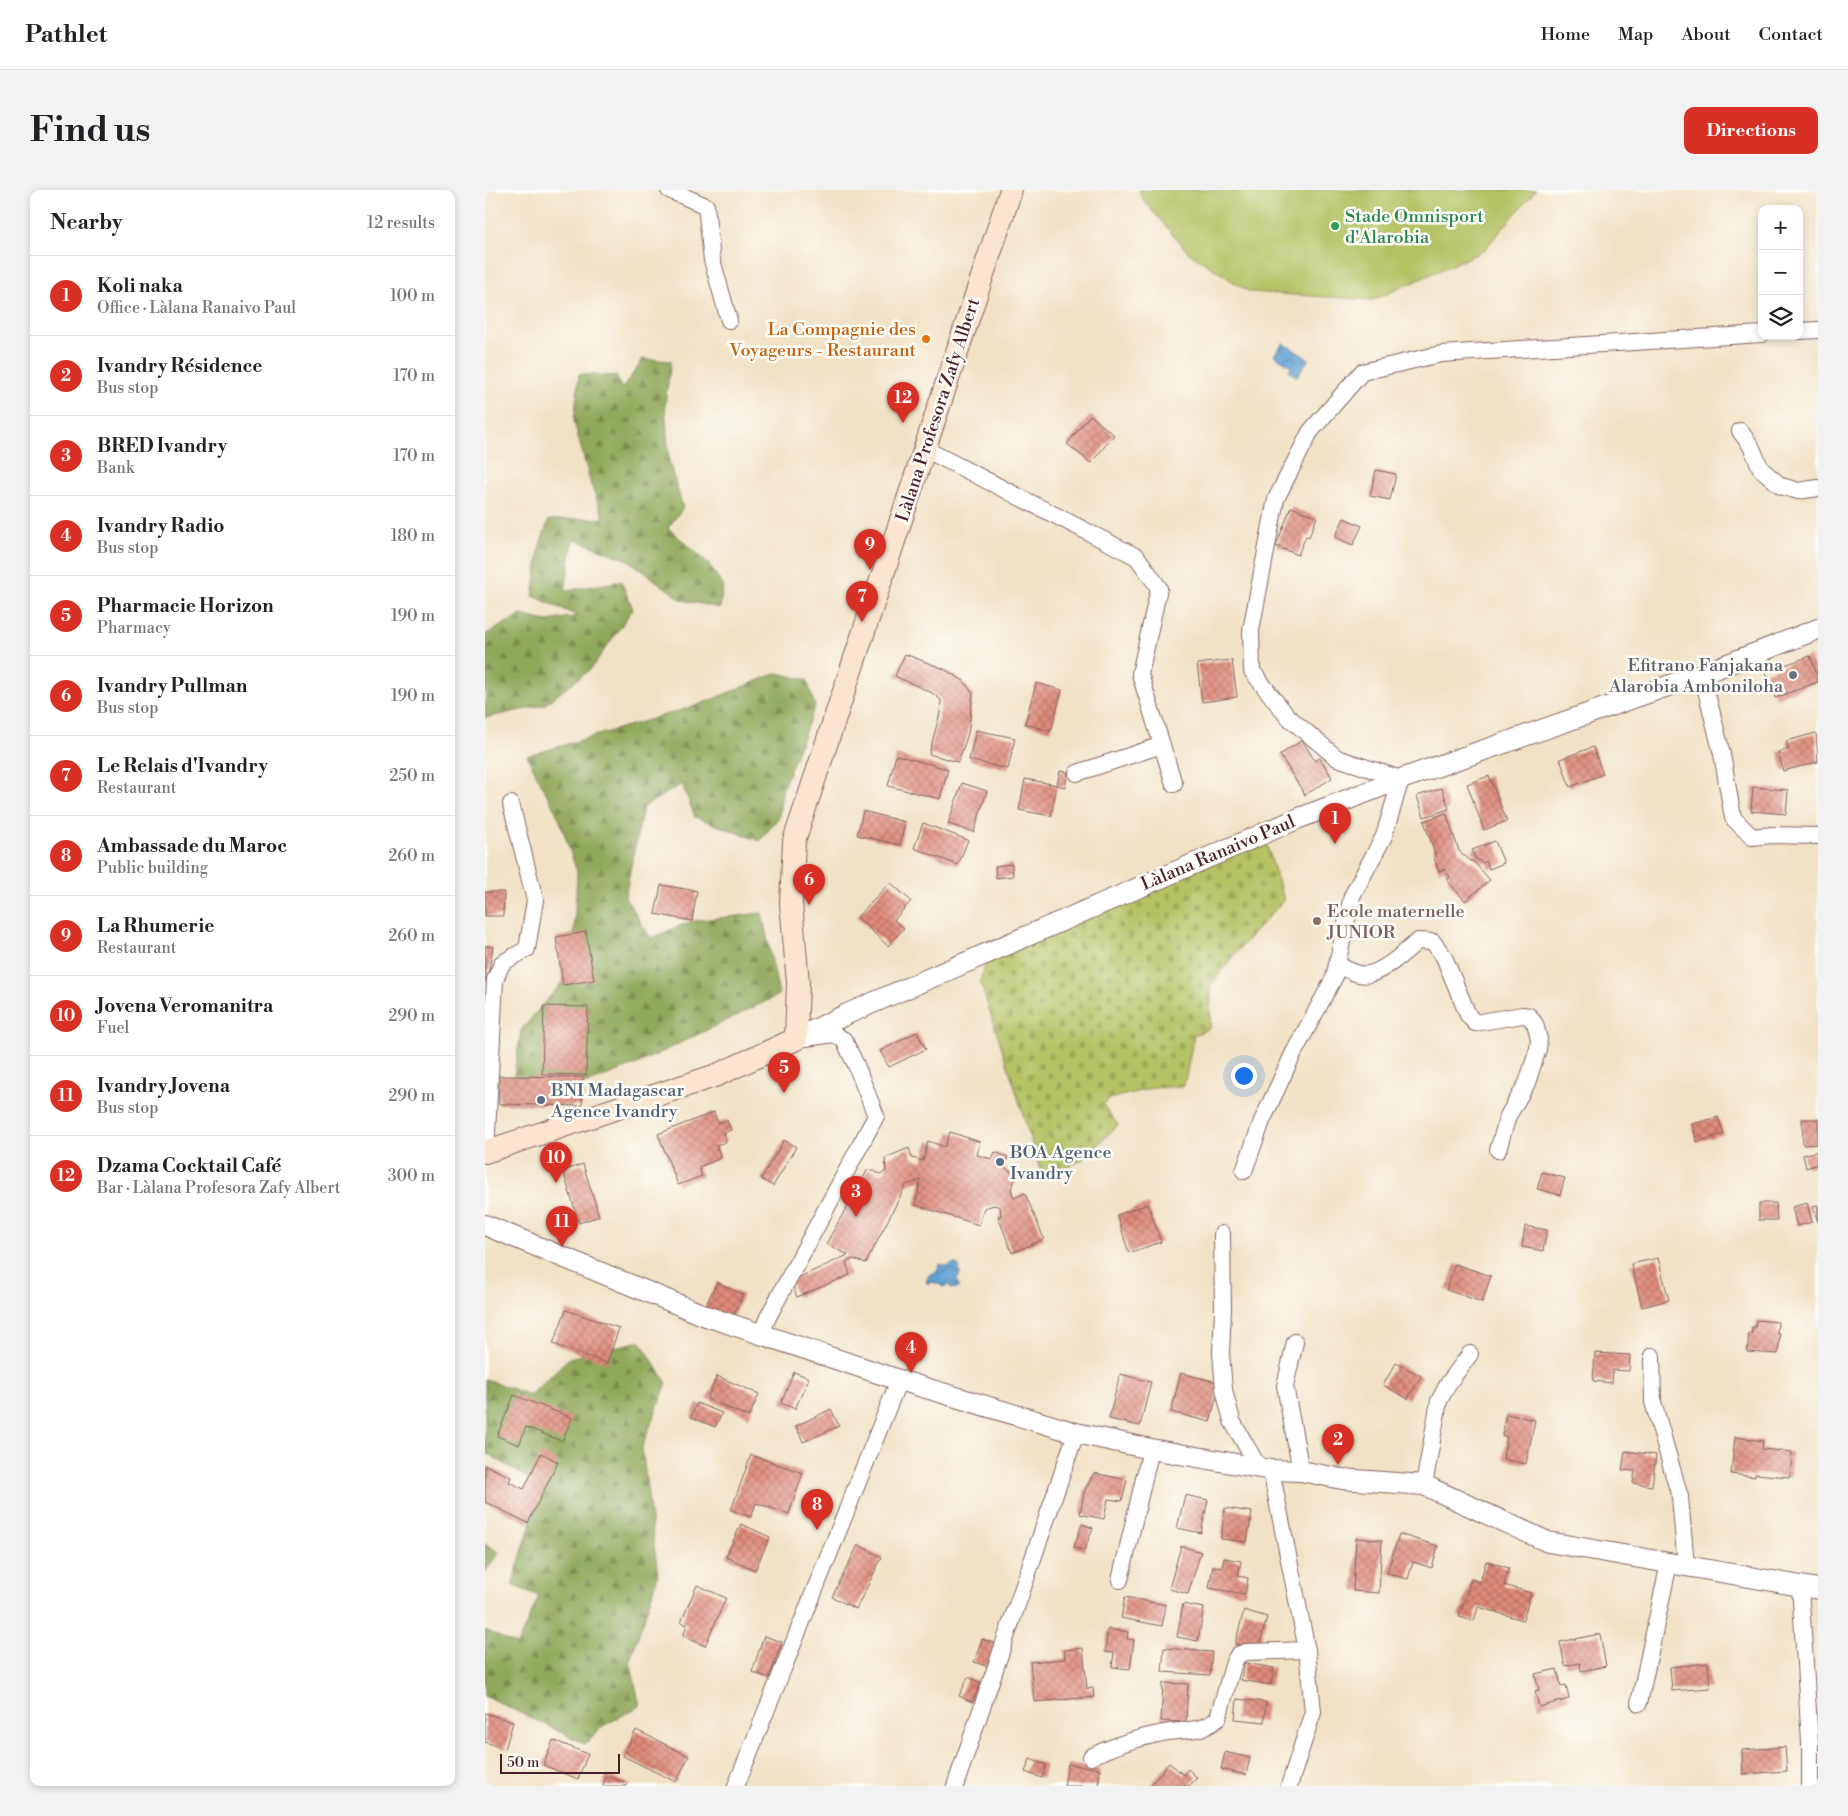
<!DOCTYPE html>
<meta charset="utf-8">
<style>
:root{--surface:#fff;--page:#f2f2f2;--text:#202124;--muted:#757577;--line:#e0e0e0;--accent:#d93025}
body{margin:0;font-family:"Libre Bodoni",serif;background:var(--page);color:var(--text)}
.controls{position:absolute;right:15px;top:15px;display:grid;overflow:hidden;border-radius:10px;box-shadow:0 2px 8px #0003}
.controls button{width:45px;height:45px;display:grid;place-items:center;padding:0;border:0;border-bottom:1px solid var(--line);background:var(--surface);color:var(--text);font:25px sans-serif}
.scale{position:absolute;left:15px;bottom:12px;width:120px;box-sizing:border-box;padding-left:5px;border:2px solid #4a1f2b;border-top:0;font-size:14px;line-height:18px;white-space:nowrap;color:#4a1f2b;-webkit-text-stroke:4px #fdfcf7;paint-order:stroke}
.you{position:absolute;left:758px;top:885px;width:18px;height:18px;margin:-12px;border:4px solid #fff;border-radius:50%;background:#1a73e8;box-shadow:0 0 0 8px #1a73e833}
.badge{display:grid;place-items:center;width:32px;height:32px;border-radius:50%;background:var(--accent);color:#fff;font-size:16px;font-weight:700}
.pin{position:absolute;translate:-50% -41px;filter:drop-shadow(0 1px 2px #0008)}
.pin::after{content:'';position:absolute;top:26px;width:18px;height:15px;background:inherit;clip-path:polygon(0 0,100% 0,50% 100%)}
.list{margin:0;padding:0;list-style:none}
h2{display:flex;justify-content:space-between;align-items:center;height:65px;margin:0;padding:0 20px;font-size:21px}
h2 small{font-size:16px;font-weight:400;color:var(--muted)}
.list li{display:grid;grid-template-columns:32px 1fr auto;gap:15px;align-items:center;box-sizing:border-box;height:80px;padding:0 20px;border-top:1px solid var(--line)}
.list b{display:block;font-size:19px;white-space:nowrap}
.list p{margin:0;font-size:16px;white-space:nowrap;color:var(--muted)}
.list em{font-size:16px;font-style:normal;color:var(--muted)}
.icon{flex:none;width:28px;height:28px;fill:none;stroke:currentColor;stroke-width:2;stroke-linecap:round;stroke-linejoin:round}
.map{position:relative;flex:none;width:1333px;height:1596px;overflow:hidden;border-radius:10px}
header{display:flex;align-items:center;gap:30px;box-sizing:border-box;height:70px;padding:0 25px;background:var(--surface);border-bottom:1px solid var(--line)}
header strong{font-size:24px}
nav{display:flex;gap:28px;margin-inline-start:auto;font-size:18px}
.intro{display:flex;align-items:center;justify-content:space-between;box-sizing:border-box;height:120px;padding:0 30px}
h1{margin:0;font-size:35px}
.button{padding:12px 22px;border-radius:10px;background:var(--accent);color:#fff;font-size:18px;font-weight:700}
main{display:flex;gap:30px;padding:0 30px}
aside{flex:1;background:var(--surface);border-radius:10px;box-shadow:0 2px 8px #0003}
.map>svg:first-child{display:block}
</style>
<header>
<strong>Pathlet</strong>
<nav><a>Home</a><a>Map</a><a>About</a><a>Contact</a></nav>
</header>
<div class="intro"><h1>Find us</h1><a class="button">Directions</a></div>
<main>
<aside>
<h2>Nearby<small>12 results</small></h2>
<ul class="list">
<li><span class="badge">1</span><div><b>Koli naka</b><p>Office · Làlana Ranaivo Paul</p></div><em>100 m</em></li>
<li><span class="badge">2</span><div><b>Ivandry Résidence</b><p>Bus stop</p></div><em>170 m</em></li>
<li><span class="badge">3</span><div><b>BRED Ivandry</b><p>Bank</p></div><em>170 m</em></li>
<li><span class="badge">4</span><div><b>Ivandry Radio</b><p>Bus stop</p></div><em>180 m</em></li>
<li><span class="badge">5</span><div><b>Pharmacie Horizon</b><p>Pharmacy</p></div><em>190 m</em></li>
<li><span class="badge">6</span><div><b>Ivandry Pullman</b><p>Bus stop</p></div><em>190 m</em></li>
<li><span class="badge">7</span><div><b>Le Relais d'Ivandry</b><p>Restaurant</p></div><em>250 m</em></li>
<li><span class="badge">8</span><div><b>Ambassade du Maroc</b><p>Public building</p></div><em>260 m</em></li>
<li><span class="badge">9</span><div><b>La Rhumerie</b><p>Restaurant</p></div><em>260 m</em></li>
<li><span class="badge">10</span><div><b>Jovena Veromanitra</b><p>Fuel</p></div><em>290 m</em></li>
<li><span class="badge">11</span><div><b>Ivandry Jovena</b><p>Bus stop</p></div><em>290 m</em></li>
<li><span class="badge">12</span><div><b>Dzama Cocktail Café</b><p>Bar · Làlana Profesora Zafy Albert</p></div><em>300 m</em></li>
</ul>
</aside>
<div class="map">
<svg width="1333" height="1596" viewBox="0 0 1333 1596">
<defs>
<pattern id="forest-firs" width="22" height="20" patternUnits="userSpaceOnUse" patternTransform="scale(1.25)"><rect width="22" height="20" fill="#8fa85a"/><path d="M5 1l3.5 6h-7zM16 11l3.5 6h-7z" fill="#77884b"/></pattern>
<pattern id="cemetery-stones" width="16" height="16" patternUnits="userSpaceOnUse" patternTransform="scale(1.25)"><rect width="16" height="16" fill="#b4c264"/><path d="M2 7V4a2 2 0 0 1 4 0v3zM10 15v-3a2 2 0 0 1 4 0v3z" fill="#9ca657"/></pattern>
<pattern id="water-waves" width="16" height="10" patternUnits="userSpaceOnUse" patternTransform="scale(1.25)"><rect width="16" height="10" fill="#5fa0d2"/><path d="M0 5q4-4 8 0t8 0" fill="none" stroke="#5082ab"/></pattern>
<pattern id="building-cross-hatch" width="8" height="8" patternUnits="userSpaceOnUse" patternTransform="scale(1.25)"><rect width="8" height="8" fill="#e08b7a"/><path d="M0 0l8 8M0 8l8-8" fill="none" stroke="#b87164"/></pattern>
</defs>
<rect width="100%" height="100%" fill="#fdfcf7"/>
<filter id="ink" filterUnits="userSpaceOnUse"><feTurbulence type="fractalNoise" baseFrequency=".02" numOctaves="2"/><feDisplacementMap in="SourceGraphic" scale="10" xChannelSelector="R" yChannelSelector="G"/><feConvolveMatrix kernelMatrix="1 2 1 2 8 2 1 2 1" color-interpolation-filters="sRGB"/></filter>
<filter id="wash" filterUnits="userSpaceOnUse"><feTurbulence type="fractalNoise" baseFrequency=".0096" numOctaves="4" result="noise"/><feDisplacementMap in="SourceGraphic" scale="20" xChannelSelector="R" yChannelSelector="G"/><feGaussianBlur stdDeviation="1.12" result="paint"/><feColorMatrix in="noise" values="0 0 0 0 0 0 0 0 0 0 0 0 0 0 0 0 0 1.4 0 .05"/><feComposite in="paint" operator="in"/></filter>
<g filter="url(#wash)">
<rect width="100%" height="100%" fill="#f1e2c5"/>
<path fill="#b4c264" stroke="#7f7048" d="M654 0H1051L998 61 888 110 764 102 704 63 658 10Z"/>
<g fill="url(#forest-firs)" stroke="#6c6442">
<path d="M158 169 186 171 180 214 184 271 198 318 183 338 221 371 238 395 235 418 197 410 143 370 88 349 80 401 136 391 148 419 106 479 59 515 0 528V445L35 425 62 431 93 426 48 406 55 354 64 330 119 328 106 295 89 232 94 184 131 186 137 199Z"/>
<path d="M292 483 322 490 330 516 297 601 294 627 275 651 210 627 197 594 158 617 140 707 166 748 207 731 277 723 294 805 150 875 75 903 28 891 36 840 87 781 92 682 74 628 42 566 213 515Z"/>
<path d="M155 1151 182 1193 157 1257 173 1386 145 1471 155 1516 118 1536 100 1554 0 1506V1440L32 1455 54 1406 27 1395 57 1297 0 1262V1189L45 1205 84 1168Z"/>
<path d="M0 1354 14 1362 0 1382Z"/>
</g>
<path fill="url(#cemetery-stones)" stroke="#7f7048" d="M780 649 799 710 750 764 726 795 725 838 709 845 699 896 667 898 624 909 618 915 633 935 598 969 558 990 530 898 495 791 500 776 535 754Z"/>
<g fill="url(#water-waves)" stroke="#54607e">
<path d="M798 153 824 169 812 187 804 181 806 176 789 165Z"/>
<path d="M470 1073 474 1076 475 1084 472 1090 474 1097 471 1099 466 1098 464 1095 457 1097 456 1095 447 1092 443 1094 441 1092 444 1085 452 1081 455 1074 462 1076Z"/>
</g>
<g id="blocks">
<g fill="url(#building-cross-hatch)">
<path d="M605 225 629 245 606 273 582 254Z"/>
<path d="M891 280 911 284 905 310 885 306Z"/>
<path d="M806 317 832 327 824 347 821 346 813 365 791 356Z"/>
<path d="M859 328 877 336 868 355 850 347Z"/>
<path d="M420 464 459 479 479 491 488 504 483 544 473 572 444 564 455 523 456 510 447 503 410 486Z"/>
<path d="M1325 466 1333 487V492L1290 508 1281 482Z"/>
<path d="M747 470 752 507 717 512 712 474Z"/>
<path d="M551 493 577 500 566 541 540 534Z"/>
<path d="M491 540 530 548 523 579 484 570Z"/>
<path d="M1331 543 1333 572 1298 581 1293 562 1304 559 1301 551Z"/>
<path d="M817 550 830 571 835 568 847 588 820 605 795 565Z"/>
<path d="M1108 557 1118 584 1085 597 1075 569Z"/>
<path d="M411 565 463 579 455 609 403 596Z"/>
<path d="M575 581 583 582 580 597 572 595Z"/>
<path d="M1004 586 1022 631 999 640 982 594Z"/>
<path d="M540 589 572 595 566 626 534 620Z"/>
<path d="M477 593 502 601 489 642 463 634Z"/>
<path d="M1268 597 1303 600 1301 624 1266 621Z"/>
<path d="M957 598 964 619 939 627 932 606Z"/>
<path d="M378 621 420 632 415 655 372 645Z"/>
<path d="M961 623 974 661 986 671H988L1005 690 980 711 962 690 965 687 959 679 954 681 949 668 951 666 939 631Z"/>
<path d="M438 633 483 650 473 675 429 658Z"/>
<path d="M1010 651 1019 673 1004 679 1001 671 998 673 990 668 987 660Z"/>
<path d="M527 674 528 686 511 688 510 676Z"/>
<path d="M405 692 426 711 409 730 419 738 403 756 372 727Z"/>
<path d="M176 695 212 701 207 731 170 724Z"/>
<path d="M0 702H19L18 726H0Z"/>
<path d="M101 742 109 790 78 795 71 747Z"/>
<path d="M0 756 8 757 2 791 0 790Z"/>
<path d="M59 816 103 817 101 885 57 884Z"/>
<path d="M432 842 441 859 404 877 395 861Z"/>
<path d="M14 886 98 887 97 916 14 914Z"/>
<path d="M229 922 233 933 242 930 246 940 238 943 241 952 231 955 236 968 214 977 217 986 193 995 173 944Z"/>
<path d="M1233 927 1239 944 1212 952 1207 934Z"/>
<path d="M1317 929H1333V954L1318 955Z"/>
<path d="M465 942 495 952 492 965 507 969 510 962 523 967 519 977 532 986 526 999 529 1008 540 1003 559 1049 527 1063 513 1026H516L515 1017 509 1015 499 1018 494 1035 430 1015 436 990 421 995 381 1073 368 1069 361 1072 365 1085 312 1107 306 1091 363 1065 341 1054 383 979 395 984 401 981 400 968 424 958 427 968 438 971 443 951 460 957Z"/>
<path d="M299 950 311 957 288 996 276 989Z"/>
<path d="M1333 961V974L1321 978 1318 965Z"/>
<path d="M98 974 114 1026 94 1033 78 981Z"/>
<path d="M1057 982 1080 988 1075 1005 1052 999Z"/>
<path d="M1274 1013H1291L1292 1030H1274Z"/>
<path d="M1322 1013 1327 1032 1312 1036 1307 1017Z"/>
<path d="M663 1014 676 1052 644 1063 632 1025Z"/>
<path d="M1333 1015V1032L1328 1017Z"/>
<path d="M1040 1036 1062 1040 1058 1061 1037 1057Z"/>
<path d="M1173 1068 1184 1110 1157 1117 1146 1074Z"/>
<path d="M970 1074 1006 1086 997 1112 961 1100Z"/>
<path d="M232 1092 258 1105 245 1132 219 1119Z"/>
<path d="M81 1120 134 1138 122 1173 68 1154Z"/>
<path d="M1271 1130 1293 1132 1292 1144H1295L1293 1164 1262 1162 1264 1143H1267V1137L1270 1138Z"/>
<path d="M1110 1163 1145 1165 1144 1181 1128 1180 1127 1193 1108 1191Z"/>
<path d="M911 1173 936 1186 923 1209 898 1195Z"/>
<path d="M309 1182 324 1188 310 1219 296 1213Z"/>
<path d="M696 1183 735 1193 725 1232 686 1222Z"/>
<path d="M635 1184 666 1192 655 1236 624 1229Z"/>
<path d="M232 1186 274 1204 264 1227 222 1209Z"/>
<path d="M29 1205 87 1228 77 1251 41 1237 34 1255 12 1246Z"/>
<path d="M212 1213 237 1223 230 1237 206 1227Z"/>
<path d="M346 1219 354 1236 318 1252 311 1236Z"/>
<path d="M1021 1224 1050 1230 1041 1274 1018 1269 1022 1247 1017 1245Z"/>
<path d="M1250 1247 1278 1251 1277 1259 1307 1262 1305 1287 1270 1284V1287L1246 1284Z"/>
<path d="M1140 1261 1171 1265 1167 1296 1148 1293 1150 1281 1137 1280Z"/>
<path d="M56 1263 73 1272 43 1333 0 1312V1275L26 1287 24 1292 39 1299Z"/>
<path d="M266 1265 318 1283 304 1324 271 1313 266 1327 246 1320Z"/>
<path d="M609 1283 642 1290 637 1311 623 1309 619 1329 595 1324 599 1302Z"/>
<path d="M700 1305 723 1310 716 1343 692 1338Z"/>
<path d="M740 1318 767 1322 762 1352 736 1349Z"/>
<path d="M256 1334 285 1347 270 1380 241 1367Z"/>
<path d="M597 1334 608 1338 599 1361 589 1357Z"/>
<path d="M914 1344 953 1356 947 1378 928 1372 923 1389 902 1383Z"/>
<path d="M871 1348 897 1350 894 1403 868 1401Z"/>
<path d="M373 1355 397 1367 371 1419 347 1407Z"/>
<path d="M696 1356 716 1362 703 1404 684 1399Z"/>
<path d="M739 1368 756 1371 753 1386 763 1388 760 1404 724 1398 728 1376 737 1378Z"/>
<path d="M1001 1371 1024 1378 1019 1395 1046 1403 1038 1430 993 1417 989 1431 974 1427 986 1389 995 1392Z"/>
<path d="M212 1395 241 1408 220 1456 198 1446 202 1435 196 1432Z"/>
<path d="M640 1407 681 1415 677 1436 636 1428Z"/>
<path d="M698 1414 719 1418 713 1451 692 1447Z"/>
<path d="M759 1420 782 1427 773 1460 750 1454Z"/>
<path d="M623 1439 643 1442 642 1449 649 1450 645 1479 627 1477 629 1463 620 1462Z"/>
<path d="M1115 1444 1121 1476 1096 1481 1095 1473 1080 1476 1075 1452Z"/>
<path d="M279 1446 297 1452 284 1488 267 1482Z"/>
<path d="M497 1449 512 1454 504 1477 489 1472Z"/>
<path d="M598 1458 602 1499 608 1498 609 1507 549 1512 545 1472 580 1469 579 1460Z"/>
<path d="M679 1458 727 1462 725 1485 677 1482Z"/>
<path d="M759 1473 789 1478 786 1495 756 1490Z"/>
<path d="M1223 1473 1225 1498 1187 1501 1185 1477Z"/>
<path d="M1072 1479 1076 1496 1081 1495 1084 1509 1054 1517 1050 1501 1054 1500 1050 1484Z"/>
<path d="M483 1487 496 1493 487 1512 474 1506Z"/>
<path d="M678 1493 703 1494 701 1532 676 1531Z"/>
<path d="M752 1509 781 1512 779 1532 750 1529Z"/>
<path d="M0 1523 28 1532 20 1559 0 1552Z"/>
<path d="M151 1540 204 1566 191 1592 138 1566Z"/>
<path d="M68 1550 103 1564 93 1589 58 1575Z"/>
<path d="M1300 1557 1302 1581 1258 1584 1257 1560Z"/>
<path d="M740 1562 765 1568 761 1585 736 1579Z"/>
<path d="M545 1569 561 1575 557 1588 540 1582Z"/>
<path d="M684 1573 699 1585 703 1579 712 1588 704 1596H665Z"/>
<path d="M583 1574 615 1579 613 1596H579Z"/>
<path d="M121 1586 143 1593 142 1596H118Z"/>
</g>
</g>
</g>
<g filter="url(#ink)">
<use href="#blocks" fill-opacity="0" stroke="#846361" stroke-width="1"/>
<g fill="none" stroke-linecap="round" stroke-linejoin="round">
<defs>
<g id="minor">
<path d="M184 0 221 16 227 70 244 130"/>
<path d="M1314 141 1333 140"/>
<path d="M1255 241 1266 256 1276 279 1296 296 1313 301 1333 298"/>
<path d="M440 259 652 367 674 398 655 484 689 594"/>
<path d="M1217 484 1237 564 1248 628 1267 647 1287 645 1333 646"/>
<path d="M592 583 677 555"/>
<path d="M852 774C861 779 874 787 884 784 901 780 920 762 933 751L948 752 959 767 983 825 990 833 1037 825 1044 826 1050 834 1054 849 1053 859 1042 893 1023 926 1013 960"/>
<path d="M1 962 10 790 17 773 42 759 50 710 26 614"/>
<path d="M759 981 777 931 808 864 849 788 867 706 899 646 916 589 852 568 802 526 767 481 766 440 791 309 825 242 877 182 956 164 1277 144"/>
<path d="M737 1044 738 1120 736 1163 739 1200 747 1231 774 1278"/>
<path d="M276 1144 283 1127 391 926 371 875 359 850 349 844 321 848"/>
<path d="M810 1152 800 1196 816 1281"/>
<path d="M1167 1166 1168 1212 1195 1307 1201 1376"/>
<path d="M786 1280 822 1460 828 1522 804 1596"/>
<path d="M939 1295 954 1211 963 1194 985 1164"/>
<path d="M635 1390 666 1259"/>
<path d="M1315 1396 1325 1552V1596"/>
<path d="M1154 1513 1184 1373"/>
<path d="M606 1567C628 1555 653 1548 678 1543 697 1539 719 1543 733 1528L749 1472 753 1465 761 1462 822 1460"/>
<path d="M251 1596 414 1190"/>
<path d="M470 1596 591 1243"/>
</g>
<g id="tertiary">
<path d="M311 849 362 824 812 629 916 589 1217 484 1333 439"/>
<path d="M0 1035 221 1126 414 1190 591 1243 666 1259 786 1280 816 1281 857 1289 939 1295 1063 1352 1333 1399"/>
</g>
<path id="secondary" d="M0 962 232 885 311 849 313 793 306 713 309 651 526 0"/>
</defs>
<use href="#minor" stroke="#846361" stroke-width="18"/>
<use href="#tertiary" stroke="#846361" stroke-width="22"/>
<use href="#secondary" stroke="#846361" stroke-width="24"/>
<use href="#minor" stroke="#fff" stroke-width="16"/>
<use href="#tertiary" stroke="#fff" stroke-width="20"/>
<use href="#secondary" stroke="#fce5cf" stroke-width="22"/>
</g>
</g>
<circle fill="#2e9e5b" stroke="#fdfcf7" stroke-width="2" cx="850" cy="36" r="5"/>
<circle fill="#e8710a" stroke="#fdfcf7" stroke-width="2" cx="441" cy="149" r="5"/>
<circle fill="#6b7280" stroke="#fdfcf7" stroke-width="2" cx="1308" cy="485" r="5"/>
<circle fill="#8d6e63" stroke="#fdfcf7" stroke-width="2" cx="832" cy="731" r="5"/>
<g fill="#5c6f8a" stroke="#fdfcf7" stroke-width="2">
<circle cx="56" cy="910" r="5"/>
<circle cx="515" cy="972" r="5"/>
</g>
<g text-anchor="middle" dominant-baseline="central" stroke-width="5" stroke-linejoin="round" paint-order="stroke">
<g font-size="18" fill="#27864d" stroke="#fdfcf7" text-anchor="start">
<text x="860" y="26">Stade Omnisport<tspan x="860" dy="21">d'Alarobia</tspan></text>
</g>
<g font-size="18" fill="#c56008" stroke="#fdfcf7" text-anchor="end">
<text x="431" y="139">La Compagnie des<tspan x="431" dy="21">Voyageurs - Restaurant</tspan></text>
</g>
<g font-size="18" fill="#4a1f2b" stroke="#fdfcf7">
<text transform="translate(453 220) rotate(-72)">Làlana Profesora Zafy Albert</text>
<text transform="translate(733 663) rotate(-23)">Làlana Ranaivo Paul</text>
</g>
<g font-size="18" fill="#5b616d" stroke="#fdfcf7" text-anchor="end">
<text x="1298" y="475">Efitrano Fanjakana<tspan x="1298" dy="21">Alarobia Amboniloha</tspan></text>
</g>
<g font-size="18" fill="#785e54" stroke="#fdfcf7" text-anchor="start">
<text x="842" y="721">Ecole maternelle<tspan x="842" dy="21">JUNIOR</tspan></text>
</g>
<g font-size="18" fill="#4e5e75" stroke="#fdfcf7" text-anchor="start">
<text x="66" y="900">BNI Madagascar<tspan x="66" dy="21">Agence Ivandry</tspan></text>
<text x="525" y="962">BOA Agence<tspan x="525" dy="21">Ivandry</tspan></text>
</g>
</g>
</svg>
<div class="controls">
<button>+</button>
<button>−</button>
<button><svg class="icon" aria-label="layers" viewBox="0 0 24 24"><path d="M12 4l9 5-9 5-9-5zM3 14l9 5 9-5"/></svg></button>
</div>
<div class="scale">50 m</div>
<div class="you"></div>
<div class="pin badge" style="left:850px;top:654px">1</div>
<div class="pin badge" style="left:853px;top:1275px">2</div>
<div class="pin badge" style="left:371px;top:1027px">3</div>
<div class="pin badge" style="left:426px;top:1183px">4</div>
<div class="pin badge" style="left:299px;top:903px">5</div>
<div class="pin badge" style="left:324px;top:715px">6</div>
<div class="pin badge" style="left:377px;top:432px">7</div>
<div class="pin badge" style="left:332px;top:1340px">8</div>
<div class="pin badge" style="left:385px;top:380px">9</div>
<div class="pin badge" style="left:71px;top:993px">10</div>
<div class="pin badge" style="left:77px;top:1057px">11</div>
<div class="pin badge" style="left:418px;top:233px">12</div>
</div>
</main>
